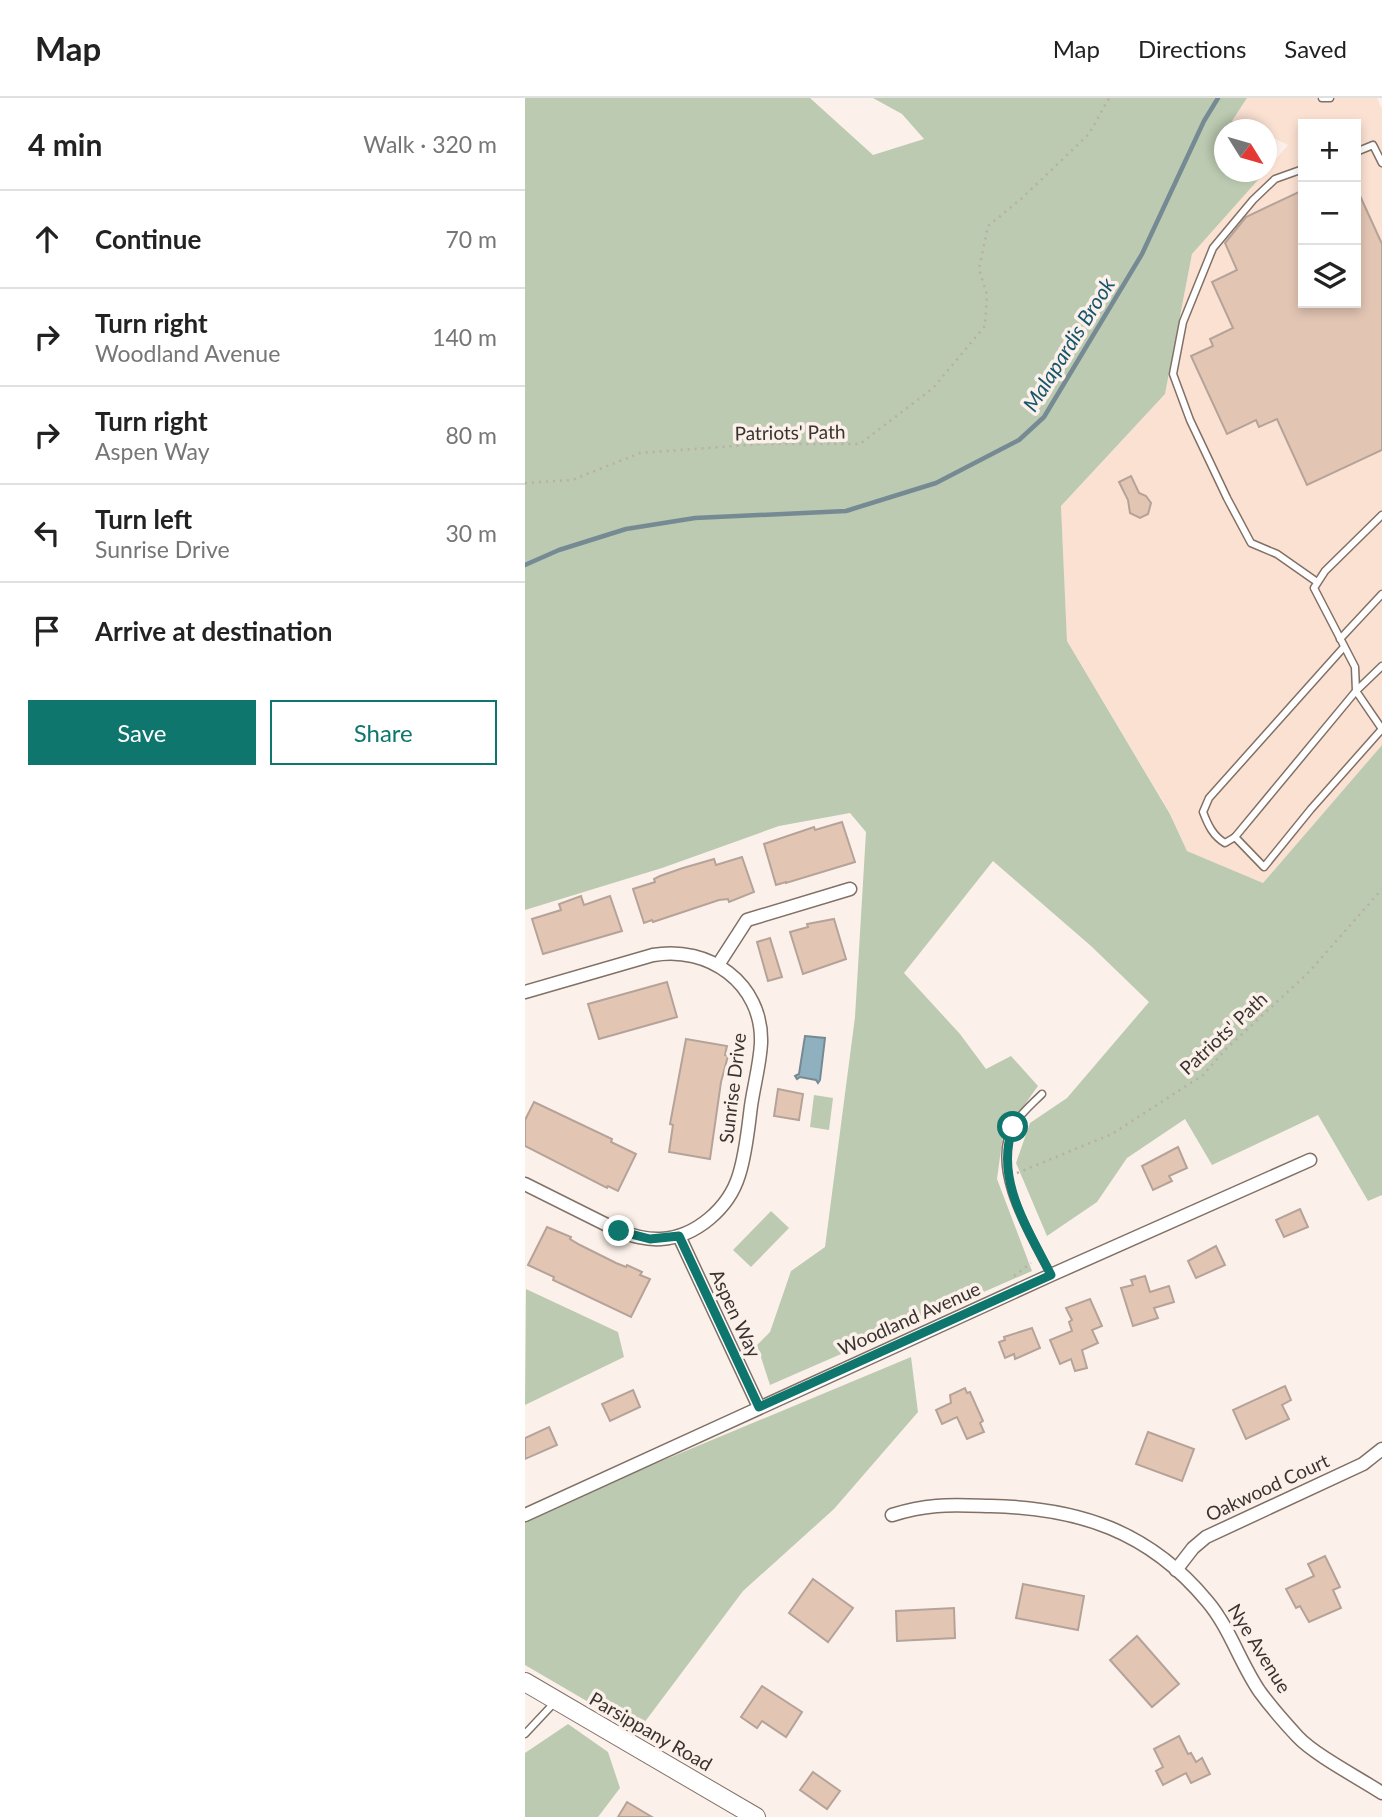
<!DOCTYPE html>
<meta charset="utf-8">
<style>
:root{--surface:#fff;--page:#f6f6f6;--text:#222;--muted:#767676;--line:#e0e0e0;--accent:#0f766e}
body{margin:0;font-family:Lato,sans-serif;background:var(--page);color:var(--text)}
.controls{position:absolute;right:21px;top:21px;display:grid;overflow:hidden;border-radius:0px;box-shadow:0 4px 10px #0003}
.controls button{width:63px;height:63px;display:grid;place-items:center;padding:0;border:0;border-bottom:2px solid var(--line);background:var(--surface);color:var(--text);font:35px sans-serif}
.compass{position:absolute;left:689px;top:21px;width:63px;height:63px;border-radius:50%;background:var(--surface);box-shadow:0 4px 10px #0003;rotate:127deg}
.stop{position:absolute;width:21px;height:21px;margin:-16px;border:5px solid #0f766e;border-radius:50%;background:#fff}
.stop.end{background:#0f766e;border-color:#fff;box-shadow:0 2px 7px #0008}
.list{margin:0;padding:0;list-style:none}
h2{display:flex;justify-content:space-between;align-items:center;height:91px;margin:0;padding:0 28px;font-size:30px}
h2 small{font-size:23px;font-weight:400;color:var(--muted)}
.list li{display:grid;grid-template-columns:46px 1fr auto;gap:21px;align-items:center;box-sizing:border-box;height:98px;padding:0 28px;border-top:2px solid var(--line)}
.list b{display:block;font-size:26px;white-space:nowrap}
.list p{margin:0;font-size:23px;white-space:nowrap;color:var(--muted)}
.list em{font-size:23px;font-style:normal;color:var(--muted)}
.actions{display:flex;gap:14px;padding:21px 28px}
.actions a{flex:1;padding:16px 0;border:2px solid var(--accent);border-radius:0px;text-align:center;font-size:24px;color:var(--accent)}
.actions .main{background:var(--accent);color:#fff}
.icon{flex:none;width:38px;height:38px;fill:none;stroke:currentColor;stroke-width:2;stroke-linecap:round;stroke-linejoin:round}
.map{position:relative;flex:none;width:857px;height:1719px;overflow:hidden}
header{display:flex;align-items:center;gap:42px;box-sizing:border-box;height:98px;padding:0 35px;background:var(--surface);border-bottom:2px solid var(--line)}
header strong{font-size:33px}
nav{display:flex;gap:38px;margin-inline-start:auto;font-size:24px}
main{display:flex}
aside{flex:1;background:var(--surface)}
.map>svg:first-child{display:block}
</style>
<header>
<strong>Map</strong>
<nav><a>Map</a><a>Directions</a><a>Saved</a></nav>
</header>
<main>
<aside>
<h2>4 min<small>Walk · 320 m</small></h2>
<ul class="list">
<li><svg class="icon" aria-label="ahead" viewBox="0 0 24 24"><path d="M12 20V5M6 11l6-6 6 6"/></svg><div><b>Continue</b></div><em>70 m</em></li>
<li><svg class="icon" aria-label="right" viewBox="0 0 24 24"><path d="M7 20v-9h11M14 6l5 5-5 5"/></svg><div><b>Turn right</b><p>Woodland Avenue</p></div><em>140 m</em></li>
<li><svg class="icon" aria-label="right" viewBox="0 0 24 24"><path d="M7 20v-9h11M14 6l5 5-5 5"/></svg><div><b>Turn right</b><p>Aspen Way</p></div><em>80 m</em></li>
<li><svg class="icon" aria-label="left" viewBox="0 0 24 24"><path d="M17 20v-9H6M10 6l-5 5 5 5"/></svg><div><b>Turn left</b><p>Sunrise Drive</p></div><em>30 m</em></li>
<li><svg class="icon" aria-label="arrive" viewBox="0 0 24 24"><path d="M6 21V4h12l-3 4 3 4H6"/></svg><div><b>Arrive at destination</b></div></li>
</ul>
<div class="actions"><a class="main">Save</a><a>Share</a></div>
</aside>
<div class="map">
<svg width="857" height="1719" viewBox="0 0 857 1719">
<rect width="100%" height="100%" fill="#fcf1ea"/>
<path fill="#fbe1d2" fill-rule="evenodd" d="M722 0H852L857 11V647L738 785 662 753 645 715 542 543 536 408 640 296 667 156 763 47 742 37 741 32 727 31 707 23ZM778 26H831V205H778Z"/>
<g fill="#bbcab1">
<path d="M0 0H285L348 57 399 41 377 16 348 0H722L707 23 727 31 699 32V74H740L667 156 640 296 536 408 542 543 645 716 662 753 738 785 857 647V1097L843 1103 793 1017 687 1067 660 1021 602 1060 572 1104 522 1138 491 1065 505 1025 542 1000 624 904 566 848 468 763 379 875 435 936 461 971 486 958 513 988 478 1037 472 1081 507 1173 245 1287 232 1247 245 1234 266 1173 300 1149 330 919 341 734 325 715 254 728 137 770 0 812Z"/>
<path d="M289 997 308 1000 304 1032 285 1029Z"/>
<path d="M246 1113 264 1130 226 1169 208 1152Z"/>
<path d="M1 1191 93 1234 99 1259 0 1307Z"/>
<path d="M386 1259 393 1314 309 1411 218 1493 113 1633 0 1567V1424L48 1400Z"/>
<path d="M43 1626 83 1654 95 1690 73 1719H0V1655Z"/>
</g>
<path fill="#8fb0bf" stroke="#768a94" stroke-width="2" d="M280 938 300 940 295 982 293 985 291 982 275 979 272 981 270 978 274 976Z"/>
<g fill="none" stroke-linecap="round" stroke-linejoin="round">
<path stroke="#768a94" stroke-width="4.5" d="M0 467 34 452 101 431 170 420 321 413 411 385 494 342 519 319 617 156 679 23 693 0"/>
</g>
<g fill="#e3c5b3" stroke="#b5a399" stroke-width="2">
<path d="M831 89 857 146V352L782 387 752 321 734 329 731 322 702 336 666 258 688 248 685 241 708 230 687 184 712 172 700 145 721 119 778 92V205H831Z"/>
<path d="M606 378 614 395 621 398 626 405 623 416 615 420 605 415 603 402 594 384Z"/>
<path d="M317 724 330 764 261 785V784L251 787 239 746 289 729 290 732Z"/>
<path d="M217 759 229 794 204 804 203 801 194 802 128 824 127 822 119 825 108 791 130 784 129 781 135 778 158 770 189 761 191 767Z"/>
<path d="M56 798 59 807 85 798 97 833 18 856 7 821 36 812 34 806Z"/>
<path d="M309 821 321 861 278 876 265 834 283 829 282 826Z"/>
<path d="M245 840 257 879 243 883 232 844Z"/>
<path d="M142 884 152 919 74 941 63 906Z"/>
<path d="M161 941 202 948 200 957 203 958 196 984 185 1061 144 1054 148 1027 145 1026Z"/>
<path d="M253 991 278 996 274 1022 249 1018Z"/>
<path d="M9 1004 87 1041 86 1044 111 1056 93 1093 83 1088 82 1090 0 1048V1022Z"/>
<path d="M653 1049 662 1070 644 1078 647 1083 628 1092 617 1068Z"/>
<path d="M775 1111 783 1129 759 1139 751 1122Z"/>
<path d="M22 1129 46 1139 45 1141 55 1147 91 1165 101 1169 102 1167 117 1174 115 1177 125 1181 106 1219 28 1182 29 1179 3 1167Z"/>
<path d="M691 1148 700 1167 671 1180 663 1163Z"/>
<path d="M620 1178 625 1194 644 1188 649 1204 629 1210 633 1220 608 1228 596 1190 608 1187 606 1182Z"/>
<path d="M565 1201 577 1228 567 1232 573 1245 557 1252 562 1270 550 1273 546 1261 535 1266 525 1242 547 1233 544 1224 547 1222 541 1210Z"/>
<path d="M507 1230 515 1250 490 1261 489 1256 480 1260 474 1244 480 1242 479 1239Z"/>
<path d="M760 1288 766 1302 757 1307 764 1321 721 1341 708 1312Z"/>
<path d="M440 1290 442 1295 445 1294 458 1323 455 1325 459 1334 442 1341 432 1319 417 1326 411 1312 426 1305 425 1297Z"/>
<path d="M108 1292 115 1309 85 1323 77 1306Z"/>
<path d="M24 1329 32 1347 0 1361V1340Z"/>
<path d="M623 1334 669 1351 657 1383 611 1366Z"/>
<path d="M800 1458 815 1489 808 1492 816 1510 784 1524 775 1508 771 1510 761 1491 789 1478 783 1466Z"/>
<path d="M288 1481 328 1510 303 1544 264 1515Z"/>
<path d="M498 1486 559 1498 553 1532 491 1520Z"/>
<path d="M429 1510 430 1540 372 1543 371 1513Z"/>
<path d="M612 1538 654 1586 627 1609 585 1562Z"/>
<path d="M237 1588 277 1614 261 1639 237 1623 232 1630 216 1619Z"/>
<path d="M654 1638 663 1656 666 1655 671 1664 677 1660 685 1676 666 1685 661 1675 638 1687 631 1673 638 1669 629 1651Z"/>
<path d="M288 1674 315 1693 302 1711 275 1692Z"/>
<path d="M102 1704 127 1719H93Z"/>
</g>
<g fill="none" stroke-linecap="round" stroke-linejoin="round">
<defs>
<g id="lane">
<path d="M797 0H805"/>
<path d="M831 54 848 47 857 65"/>
<path d="M778 71 750 81 728 102 688 150 658 224 648 276 665 322 702 400 726 445 752 456 792 484"/>
<path d="M815 541 857 496"/>
<path d="M819 549 684 700 678 714C683 727 688 738 700 745L710 739 831 593 857 568"/>
<path d="M857 631 831 593 830 569 789 490 800 473 857 417"/>
<path d="M710 739 739 769 786 711 857 631"/>
<path d="M517 996C507 1006 495 1016 488 1028 463 1071 506 1138 526 1177"/>
<path d="M0 1636 30 1604"/>
</g>
<g id="street">
<path d="M193 867 222 822 325 791"/>
<path d="M0 894 128 857C183 847 238 885 236 945 235 966 229 987 226 1008 223 1031 221 1055 214 1077 204 1110 171 1139 136 1141 121 1142 108 1138 94 1133L0 1086"/>
<path d="M154 1138 234 1309"/>
<path d="M0 1417 526 1177 785 1062"/>
<path d="M367 1417C404 1405 427 1407 466 1408 554 1410 624 1433 682 1503 705 1530 715 1565 735 1594 746 1609 760 1625 773 1639 790 1657 834 1680 857 1695"/>
<path d="M651 1472 668 1450 681 1439 838 1366 857 1351"/>
</g>
<path id="secondary" d="M0 1584 231 1719"/>
</defs>
<use href="#lane" stroke="#807066" stroke-width="9"/>
<use href="#street" stroke="#807066" stroke-width="15"/>
<use href="#secondary" stroke="#807066" stroke-width="20"/>
<g stroke="#b9afa9" stroke-width="2.5" stroke-dasharray="2 5" stroke-linecap="butt">
<path d="M0 385 47 382 115 355 237 346H335L408 290 460 228 462 197 454 171 463 128 496 101 564 36 584 0"/>
<path d="M492 1075 587 1036 678 977 700 952 783 875 857 791"/>
<path d="M489 1178 506 1165"/>
</g>
<use href="#lane" stroke="#fff" stroke-width="6"/>
<use href="#street" stroke="#fff" stroke-width="12"/>
<use href="#secondary" stroke="#fff" stroke-width="18"/>
</g>
<g fill="none" stroke-linecap="round" stroke-linejoin="round">
<path stroke="#0f766e" stroke-width="9" d="M94 1133 125 1141 154 1138 234 1309 526 1177C503 1131 469 1081 488 1029"/>
</g>
<g text-anchor="middle" dominant-baseline="central" stroke-width="7" stroke-linejoin="round" paint-order="stroke">
<g font-size="19" fill="#3a332f" stroke="#fcf1ea">
<text transform="translate(265 334) rotate(-1)">Patriots' Path</text>
<text transform="translate(698 935) rotate(-43)">Patriots' Path</text>
<text transform="translate(207 990) rotate(-83)">Sunrise Drive</text>
<text transform="translate(211 1215) rotate(65)">Aspen Way</text>
<text transform="translate(384 1220) rotate(-24)">Woodland Avenue</text>
<text transform="translate(742 1389) rotate(-25)">Oakwood Court</text>
<text transform="translate(735 1550) rotate(58)">Nye Avenue</text>
<text transform="translate(126 1633) rotate(30)">Parsippany Road</text>
</g>
<g font-size="21" font-style="italic" fill="#16566d" stroke="#fcf1ea">
<text transform="translate(543 246) rotate(-58)">Malapardis Brook</text>
</g>
</g>
</svg>
<div class="controls">
<button>+</button>
<button>−</button>
<button><svg class="icon" aria-label="layers" viewBox="0 0 24 24"><path d="M12 4l9 5-9 5-9-5zM3 14l9 5 9-5"/></svg></button>
</div>
<svg class="compass" viewBox="-18 -18 36 36"><path d="M0-13l5 13h-10z" fill="#e53935"/><path d="M0 13l5-13h-10z" fill="#767676"/></svg>
<div class="stop" style="left:488px;top:1029px"></div>
<div class="stop end" style="left:94px;top:1133px"></div>
</div>
</main>
